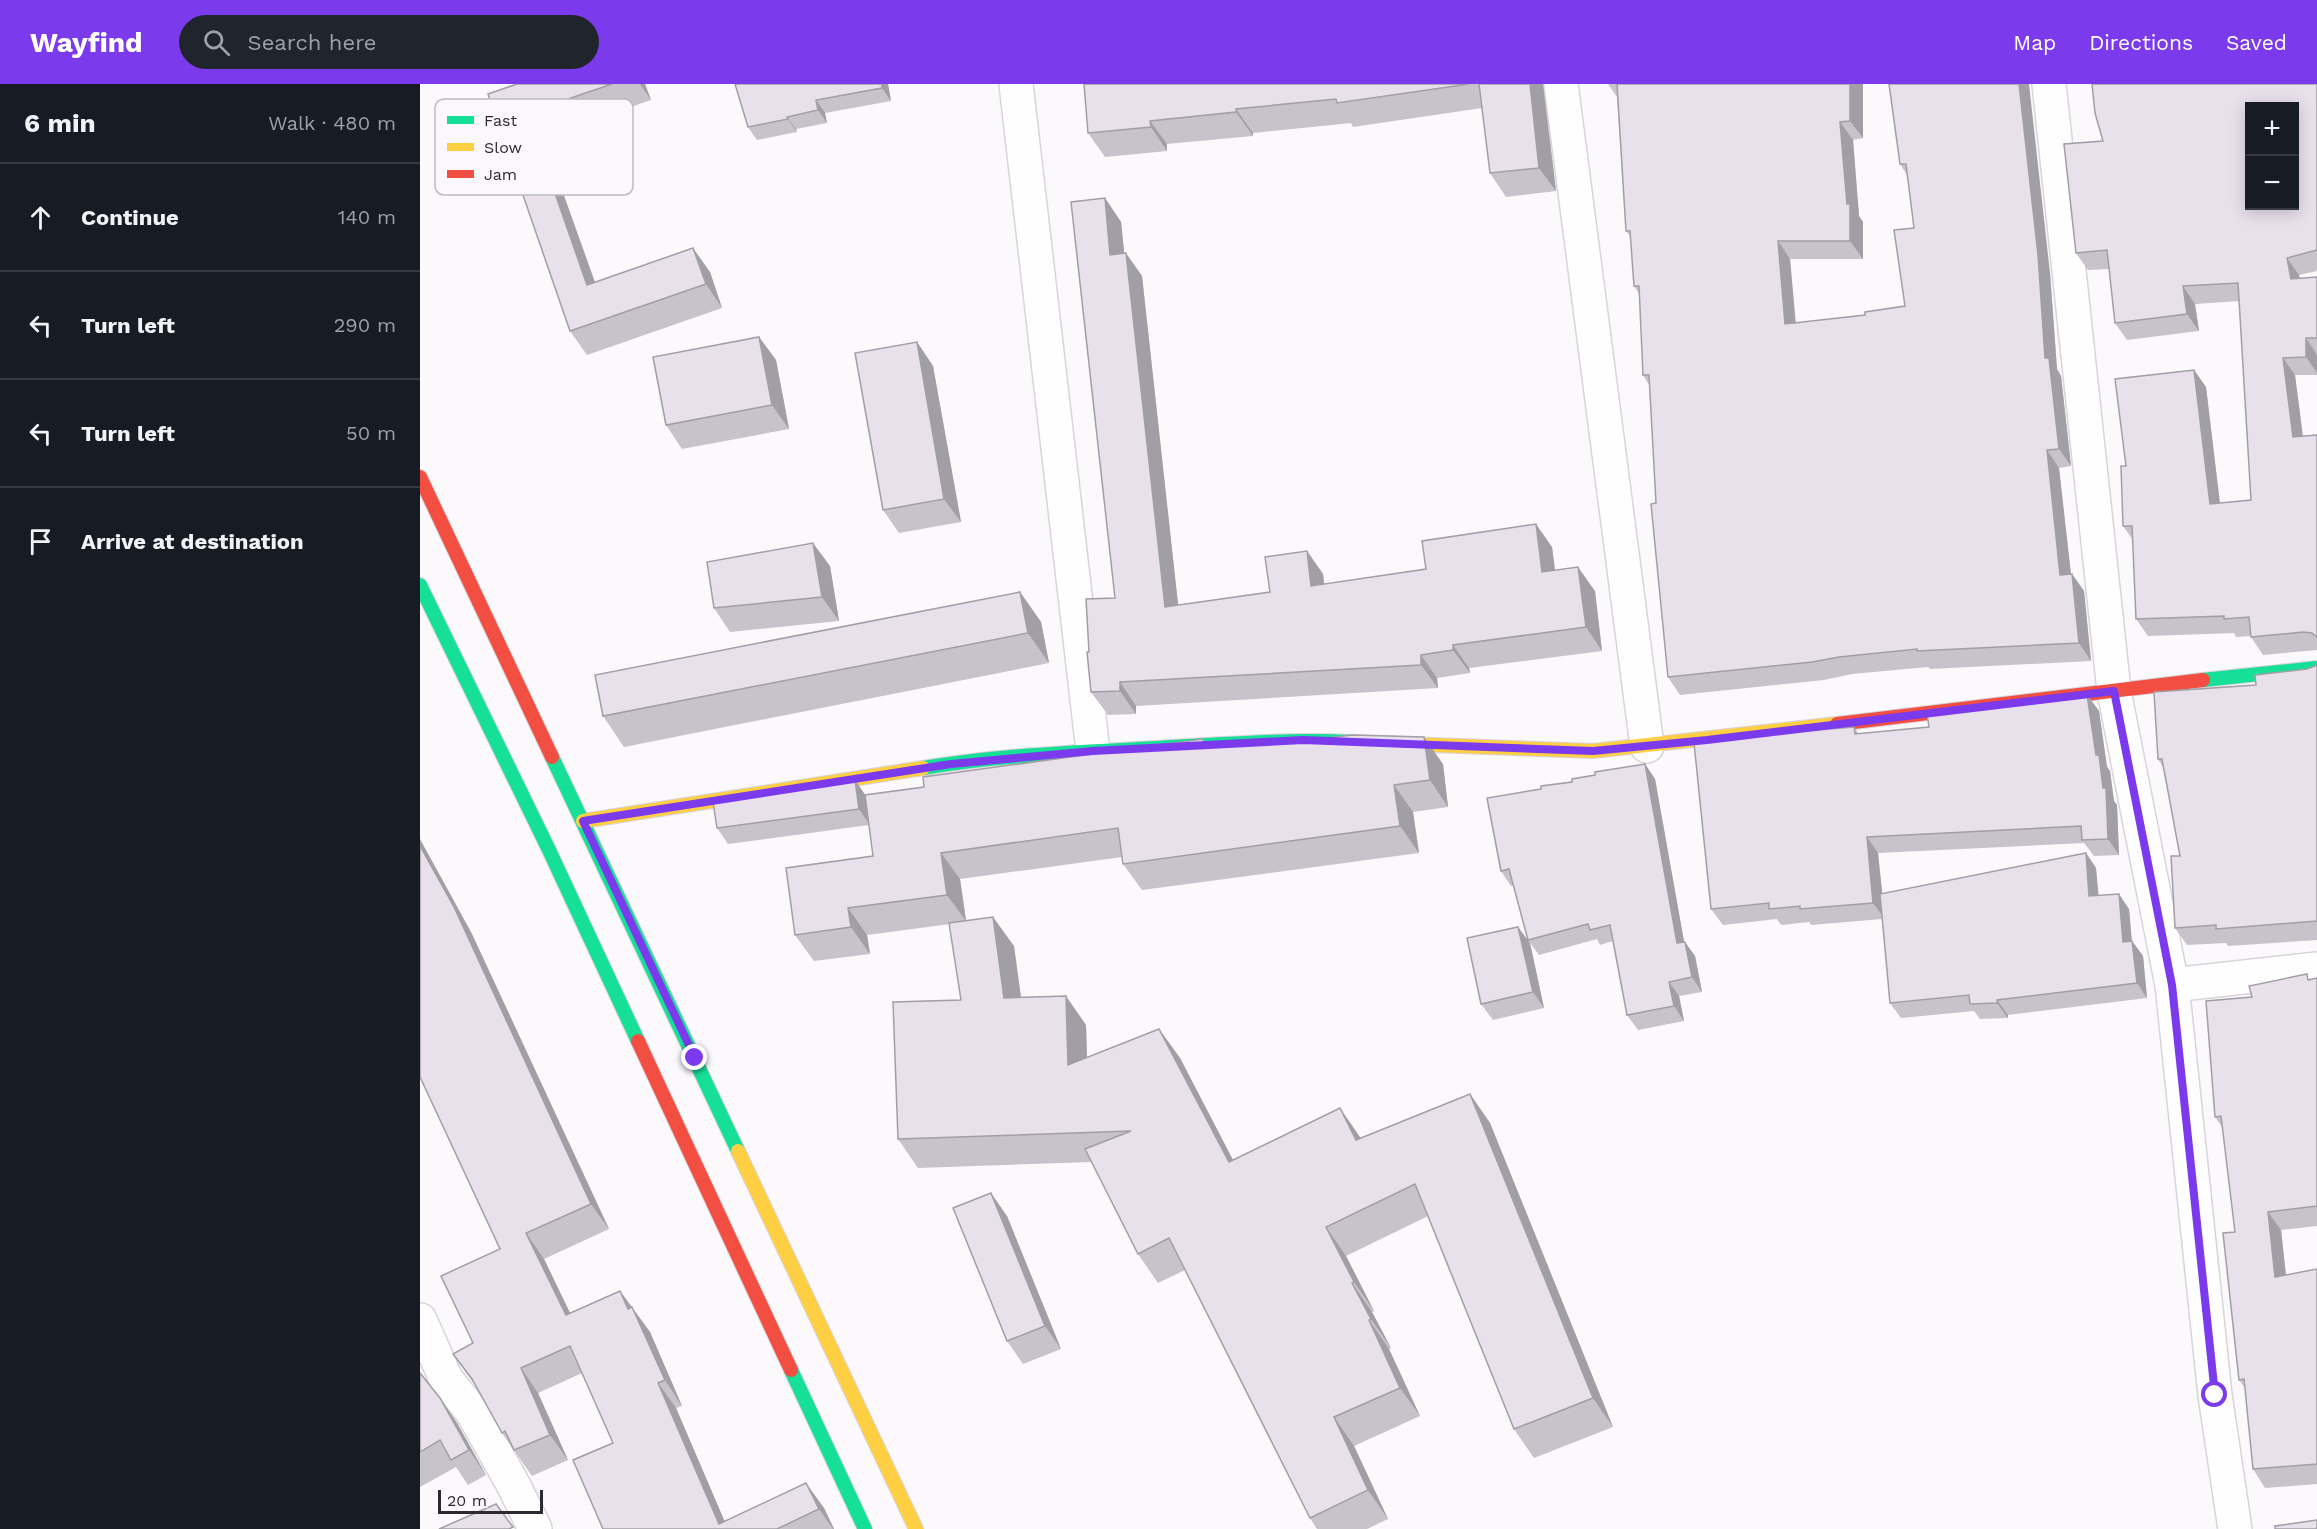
<!DOCTYPE html>
<meta charset="utf-8">
<style>
:root{--surface:#171b24;--page:#20242c;--text:#f1f3f6;--muted:#9ea1a6;--line:#363941;--accent:#7c3aed}
body{margin:0;font-family:"Work Sans",sans-serif;background:var(--page);color:var(--text)}
.controls{position:absolute;right:18px;top:18px;display:grid;overflow:hidden;border-radius:0px;box-shadow:0 3px 15px #0003}
.controls button{width:54px;height:54px;display:grid;place-items:center;padding:0;border:0;border-bottom:2px solid var(--line);background:var(--surface);color:var(--text);font:30px sans-serif}
.scale{position:absolute;left:18px;bottom:15px;width:105px;box-sizing:border-box;padding-left:6px;border:3px solid #2e2832;border-top:0;font-size:16px;line-height:21px;white-space:nowrap;color:#2e2832;-webkit-text-stroke:4px #fbf8fd;paint-order:stroke}
.stop{position:absolute;width:18px;height:18px;margin:-14px;border:4px solid #7c3aed;border-radius:50%;background:#fff}
.stop.end{background:#7c3aed;border-color:#fff;box-shadow:0 2px 6px #0008}
.list{margin:0;padding:0;list-style:none}
h2{display:flex;justify-content:space-between;align-items:center;height:78px;margin:0;padding:0 24px;font-size:26px}
h2 small{font-size:20px;font-weight:400;color:var(--muted)}
.list li{display:grid;grid-template-columns:39px 1fr auto;gap:18px;align-items:center;box-sizing:border-box;height:108px;padding:0 24px;border-top:2px solid var(--line)}
.list b{display:block;font-size:22px;white-space:nowrap}
.list em{font-size:20px;font-style:normal;color:var(--muted)}
.icon{flex:none;width:33px;height:33px;fill:none;stroke:currentColor;stroke-width:2;stroke-linecap:round;stroke-linejoin:round}
.map{position:relative;flex:none;width:1897px;height:1445px;overflow:hidden}
header{display:flex;align-items:center;gap:36px;box-sizing:border-box;height:84px;padding:0 30px;background:var(--accent);color:#fff}
header strong{font-size:28px}
nav{display:flex;gap:33px;margin-inline-start:auto;font-size:21px}
.search{width:420px;height:54px;background:var(--page);display:flex;align-items:center;gap:15px;box-sizing:border-box;padding:0 21px;border-radius:33px;color:var(--muted);font-size:22px}
main{display:flex}
aside{flex:1;background:var(--surface)}
.map>svg:first-child{display:block}
</style>
<header>
<strong>Wayfind</strong>
<div class="search"><svg class="icon" aria-label="search" viewBox="0 0 24 24"><circle cx="10" cy="10" r="6"/><path d="M15 15l6 6"/></svg>Search here</div>
<nav><a>Map</a><a>Directions</a><a>Saved</a></nav>
</header>
<main>
<aside>
<h2>6 min<small>Walk · 480 m</small></h2>
<ul class="list">
<li><svg class="icon" aria-label="ahead" viewBox="0 0 24 24"><path d="M12 20V5M6 11l6-6 6 6"/></svg><div><b>Continue</b></div><em>140 m</em></li>
<li><svg class="icon" aria-label="left" viewBox="0 0 24 24"><path d="M17 20v-9H6M10 6l-5 5 5 5"/></svg><div><b>Turn left</b></div><em>290 m</em></li>
<li><svg class="icon" aria-label="left" viewBox="0 0 24 24"><path d="M17 20v-9H6M10 6l-5 5 5 5"/></svg><div><b>Turn left</b></div><em>50 m</em></li>
<li><svg class="icon" aria-label="arrive" viewBox="0 0 24 24"><path d="M6 21V4h12l-3 4 3 4H6"/></svg><div><b>Arrive at destination</b></div></li>
</ul>
</aside>
<div class="map">
<svg width="1897" height="1445" viewBox="0 0 1897 1445">
<rect width="100%" height="100%" fill="#fbf9fc"/>
<g fill="none" stroke-linecap="round" stroke-linejoin="round">
<defs>
<g id="street">
<path d="M596 0 673 667"/>
<path d="M1141 0 1227 662"/>
<path d="M1629 0 1694 607 1752 901 1795 1311 1815 1445"/>
<path d="M1752 901 1897 885"/>
<path d="M0 1236 26 1295 53 1329 94 1402 115 1445"/>
</g>
<g id="fast">
<path d="M0 501 129 766 218 957"/>
<path d="M1783 596 1897 584"/>
<path d="M132 673 318 1067"/>
<path d="M503 684C580 671 659 668 736 664 802 660 867 655 933 658"/>
<path d="M371 1286 445 1445"/>
</g>
<g id="slow">
<path d="M933 658 1173 667 1417 640"/>
<path d="M163 737 503 684"/>
<path d="M318 1067 496 1445"/>
</g>
<g id="jam">
<path d="M0 393 132 673"/>
<path d="M1417 640 1783 596"/>
<path d="M218 957 371 1286"/>
</g>
</defs>
<use href="#street" stroke="#d8d4da" stroke-width="36"/>
<use href="#fast" stroke="#d8d4da" stroke-width="16"/>
<use href="#slow" stroke="#d8d4da" stroke-width="16"/>
<use href="#jam" stroke="#d8d4da" stroke-width="16"/>
<use href="#street" stroke="#fefeff" stroke-width="33"/>
<use href="#fast" stroke="#16e098" stroke-width="14"/>
<use href="#slow" stroke="#ffcf43" stroke-width="14"/>
<use href="#jam" stroke="#f24e42" stroke-width="14"/>
</g>
<g fill="#c8c2cb">
<path d="M97 0H225L231 16 123 53 175 198 290 188 302 224 167 271 150 247Z"/>
<path d="M315 0H468L471 17 405 29 407 39 376 45 377 48 337 56 328 43Z"/>
<path d="M664 0H1123L1136 107 1086 113 1070 89 1062 24 933 43 931 39 833 49V52L747 60V67L685 73 668 49Z"/>
<path d="M1188 0H1443V54L1433 56 1439 132 1443 138V175H1370L1376 239 1445 231 1485 222 1494 144 1487 91 1480 80 1469 0 1630 189 1637 285 1641 292 1651 382 1639 384 1651 490H1652L1664 507 1671 577 1510 585 1508 583 1432 590 1404 596 1260 611 1248 593 1229 301 1223 291 1220 211 1214 202 1211 153 1206 147 1197 13Z"/>
<path d="M1897 0V187L1879 191 1880 194 1897 193V291H1875L1883 352 1897 351V566L1843 571 1831 553V552L1816 553 1814 549 1728 552 1716 535 1713 456 1703 442 1706 382 1774 286 1786 303 1800 419 1831 416 1819 217 1775 220 1779 247 1707 256 1695 239 1689 185 1668 186 1656 169 1683 57Z"/>
<path d="M685 114 701 138 704 169 722 192 758 521 850 508 887 467 903 490 904 500 1006 485 1132 463 1135 486 1175 507 1182 567 1049 584 1050 589 1017 594 1018 604 716 622V630L688 631 671 608 695 514Z"/>
<path d="M339 253 356 276 369 345 262 365 246 341Z"/>
<path d="M497 258 513 282 541 438 479 449 463 426Z"/>
<path d="M410 482 419 537 310 548 294 524Z"/>
<path d="M600 508 621 538 629 579 204 663 183 632Z"/>
<path d="M1897 580V856L1808 862 1806 859 1767 861 1755 844 1760 772 1743 683 1738 675 1836 601 1887 585 1895 582Z"/>
<path d="M1667 611 1679 627 1687 683 1690 687 1694 717 1697 721 1699 771 1674 772 1664 759 1458 769 1462 810 1666 769 1676 784 1678 812 1709 825 1712 857 1723 872 1727 914 1588 931V934L1560 935 1554 927 1481 934 1470 919 1462 835 1391 841 1389 838 1361 841 1357 835 1303 841 1291 825 1434 643 1439 650 1509 643Z"/>
<path d="M783 655 788 661 836 655 838 658H877L1023 680 1028 723 993 728 999 769 722 806 703 780 702 773 540 795 546 836 594 862 601 914 666 941 667 974 739 945 760 974 813 1076 941 1054 1050 1010 1070 1039 1193 1343 1114 1374 1094 1345 1008 1132 926 1172 954 1227 952 1228 971 1264 969 1265 1000 1332 934 1362 968 1435 947 1445H897L890 1434 765 1186 738 1199 718 1170 672 1078 498 1084 478 1055 541 916 530 840 447 851 450 870 394 877 375 851 453 772 449 741 308 760 297 744 435 696 445 711 504 703Z"/>
<path d="M1225 680 1235 695 1264 858 1275 872 1282 908 1259 912 1264 937 1218 946 1207 931 1193 857 1180 861 1177 855 1119 871 1108 856 1094 801 1091 802 1081 787 1121 705 1175 691Z"/>
<path d="M51 848 189 1145 124 1175 150 1229 200 1207 230 1248 262 1322 256 1324 304 1437 404 1424 414 1445H183L193 1359 162 1289 118 1309 148 1376 112 1392 82 1349 57 1304 33 1270 53 1259 80 1165Z"/>
<path d="M1110 859 1124 924 1073 936 1061 920Z"/>
<path d="M1897 894V1142L1861 1146 1866 1191 1897 1185V1400L1845 1404 1833 1385 1825 1304 1819 1296 1815 1148 1802 1043 1795 1033 1890 895Z"/>
<path d="M587 1132 641 1265 603 1280 587 1257Z"/>
<path d="M0 1289 20 1314 37 1339 66 1391 48 1401 36 1383 0 1403Z"/>
</g>
<g fill="#a29ea5">
<path d="M220 0H225L231 16Z"/>
<path d="M462 0H468L471 17 462 4Z"/>
<path d="M1110 0H1123L1136 107 1119 84Z"/>
<path d="M1430 0H1443V54L1430 37Z"/>
<path d="M1599 0H1609L1630 189 1637 285 1641 292 1651 382 1639 365 1625 274Z"/>
<path d="M396 16 405 29 407 39 398 26Z"/>
<path d="M816 25 833 49V52L816 28Z"/>
<path d="M107 29 123 53 184 224 167 201Z"/>
<path d="M367 33 376 45 377 48 368 35Z"/>
<path d="M730 37 747 60V67L731 43Z"/>
<path d="M1420 38 1433 56 1439 132 1443 138V175L1430 157Z"/>
<path d="M685 114 701 138 707 194 690 171Z"/>
<path d="M1358 157 1370 175 1377 258 1365 240Z"/>
<path d="M273 164 290 188 302 224 286 200Z"/>
<path d="M706 169 722 192 761 547 745 523Z"/>
<path d="M1867 174 1879 191 1883 212 1871 195Z"/>
<path d="M1763 202 1775 220 1779 247 1767 230Z"/>
<path d="M339 253 356 276 369 345 352 321Z"/>
<path d="M1886 254 1897 271V289L1886 273Z"/>
<path d="M497 258 513 282 541 438 524 415Z"/>
<path d="M1863 274 1875 291 1885 370 1873 353Z"/>
<path d="M1774 286 1786 303 1802 437 1790 420Z"/>
<path d="M1627 366 1639 384 1653 509 1640 491Z"/>
<path d="M1116 440 1132 463 1138 511 1122 488Z"/>
<path d="M393 459 410 482 419 537 402 513Z"/>
<path d="M887 467 903 490 907 525 891 502Z"/>
<path d="M1158 483 1175 507 1182 567 1166 543Z"/>
<path d="M1652 490 1664 507 1671 577 1659 559Z"/>
<path d="M600 508 621 538 629 579 608 549Z"/>
<path d="M1033 561 1049 584 1050 589 1033 566Z"/>
<path d="M1001 571 1017 594 1018 604 1001 581Z"/>
<path d="M700 598 716 622V630L700 607Z"/>
<path d="M1667 611 1679 627 1687 683 1690 687 1694 717 1697 721 1699 771 1688 755 1683 704 1676 671Z"/>
<path d="M1004 653 1023 680 1028 723 1010 696Z"/>
<path d="M1225 680 1235 695 1267 874 1257 859Z"/>
<path d="M435 696 446 712 450 741 439 725Z"/>
<path d="M974 701 993 728 999 769 980 742Z"/>
<path d="M1447 753 1458 769 1465 835 1453 819Z"/>
<path d="M0 755 51 848 189 1145 171 1120 0 762Z"/>
<path d="M521 769 540 795 546 837 527 811Z"/>
<path d="M1666 769 1676 784 1680 827 1669 812Z"/>
<path d="M1699 810 1709 825 1713 873 1703 858Z"/>
<path d="M428 824 447 851 450 870 431 843Z"/>
<path d="M573 833 594 862 605 943 584 914Z"/>
<path d="M1098 843 1110 859 1124 924 1113 908Z"/>
<path d="M1712 857 1723 872 1727 914 1717 899Z"/>
<path d="M1265 858 1275 872 1282 908 1272 893Z"/>
<path d="M1249 898 1259 912 1264 937 1254 922Z"/>
<path d="M646 912 666 941 668 1010 648 981Z"/>
<path d="M1577 916 1588 931V934L1577 919Z"/>
<path d="M739 945 760 974 829 1107 809 1078Z"/>
<path d="M1050 1010 1070 1039 1193 1343 1173 1314Z"/>
<path d="M920 1024 940 1053 956 1085 936 1056Z"/>
<path d="M571 1109 587 1132 641 1265 625 1242Z"/>
<path d="M1848 1128 1861 1146 1868 1211 1855 1193Z"/>
<path d="M906 1143 926 1172 954 1227 934 1198Z"/>
<path d="M106 1149 124 1175 163 1256 146 1231Z"/>
<path d="M932 1199 952 1228 971 1264 951 1235Z"/>
<path d="M200 1207 230 1248 262 1322 245 1296 208 1225Z"/>
<path d="M949 1236 969 1265 1000 1332 980 1304Z"/>
<path d="M101 1284 118 1309 148 1376 130 1351Z"/>
<path d="M238 1299 256 1324 308 1445 299 1440Z"/>
<path d="M20 1314 37 1339 66 1391 49 1366Z"/>
<path d="M914 1333 934 1362 968 1435 948 1406Z"/>
<path d="M386 1399 404 1424 414 1445H413L399 1425Z"/>
</g>
<g fill="#e8e1ec" stroke="#a29ea5" stroke-width="1.5" fill-rule="evenodd">
<path d="M97 0H192L107 29 167 201 273 164 286 200 150 247 68 10Z"/>
<path d="M315 0H462V4L396 16 398 26 367 33 368 35 328 43Z"/>
<path d="M664 0H1049L917 19 916 15 816 25V28L730 37 731 43 668 49Z"/>
<path d="M1059 0H1110L1119 84 1070 89Z"/>
<path d="M1197 0H1430V37L1420 38 1427 120H1430V157H1358L1365 240 1445 231V228L1485 222 1474 146 1494 144 1486 80H1480L1469 0H1599L1618 171 1625 274H1629L1639 365 1627 366 1640 491 1652 490 1659 559 1497 567V565L1419 573 1392 578 1248 593 1231 420 1236 419 1229 291H1223L1219 202H1214L1210 147H1206Z"/>
<path d="M1672 0H1897V166L1867 174 1871 195 1897 193V254H1886V273L1863 274 1873 353 1897 351V553L1892 549 1883 548 1831 553 1829 533 1804 535V532L1716 535 1712 442H1703L1701 382H1706L1695 295 1774 286 1790 420 1831 416 1818 199 1763 202 1767 230 1695 239 1687 166 1656 169 1644 60 1683 57 1675 29ZM1830 22H1875V122H1830Z"/>
<path d="M685 114 690 171 706 169 745 523 850 508 845 473 887 467 891 502 1006 485 1002 457 1116 440 1122 488 1158 483 1166 543 1033 561V566L1001 571V581L700 598V607L671 608 667 568H669L666 515 695 514 651 118Z"/>
<path d="M339 253 352 321 246 341 233 273Z"/>
<path d="M497 258 524 415 463 426 435 269Z"/>
<path d="M393 459 402 513 294 524 287 478Z"/>
<path d="M600 508 608 549 183 632 175 591Z"/>
<path d="M1897 580V837L1796 845V841L1755 844 1751 772H1760L1742 675H1738L1734 608 1836 601 1835 591 1887 585 1895 582Z"/>
<path d="M1667 611 1676 671H1679L1683 704H1686L1688 755 1662 756 1661 742 1447 753 1453 819 1380 825V822L1349 825V819L1291 825 1274 659 1348 650 1434 643 1435 650 1509 643 1507 630Z"/>
<path d="M932 651 1004 653 1010 696 974 701 980 742 703 780 698 744 521 769 527 811 428 824 431 843 375 851 366 784 453 772 445 711 504 703 503 693 783 655 784 662 836 655V659L874 653 875 658Z"/>
<path d="M1225 680 1257 859 1265 858 1272 893 1249 898 1254 922 1207 931 1190 841 1170 846 1168 840 1108 856 1089 785 1081 787 1067 714 1121 705V702L1152 698V695L1175 691V688Z"/>
<path d="M435 696 439 725 297 744 293 718Z"/>
<path d="M0 762 34 823 171 1120 106 1149 146 1231 200 1207 208 1225 212 1223 245 1296 238 1299 299 1440 386 1399 399 1425 357 1445H183L153 1376 193 1359 150 1262 101 1284 130 1351 94 1366 85 1347 82 1349 52 1295 33 1270 53 1259 21 1192 80 1165 0 993Z"/>
<path d="M1666 769 1669 812 1699 810 1703 858 1712 857 1717 899 1577 916V919L1550 920 1549 911 1470 919 1460 810Z"/>
<path d="M573 833 584 914 646 912 648 981 739 945 809 1078 920 1024 936 1056 1050 1010 1173 1314 1094 1345 995 1100 906 1143 934 1198 932 1199 951 1235 949 1236 980 1304 914 1333 948 1406 890 1434 749 1154 718 1170 665 1065 711 1047 478 1055 473 918 541 916 529 839Z"/>
<path d="M1098 843 1113 908 1061 920 1047 854Z"/>
<path d="M1887 890 1888 896 1897 894V1122L1848 1128 1855 1193 1897 1185V1380L1833 1385 1824 1295 1819 1296 1803 1149 1815 1148 1801 1032 1795 1033 1786 917 1832 913 1829 902Z"/>
<path d="M571 1109 625 1242 587 1257 533 1124Z"/>
<path d="M0 1289 20 1314 49 1366 31 1376 20 1356 0 1368Z"/>
<path d="M76 1420 93 1443 89 1445H19Z"/>
<path d="M1897 1436V1445H1855V1442Z"/>
</g>
<g fill="none" stroke-linecap="round" stroke-linejoin="round">
<path stroke="#7c3aed" stroke-width="8" d="M275 974 163 737 531 680 673 667 883 656 1173 667 1287 656 1694 607 1752 901 1795 1311"/>
</g>
<rect x="15" y="15" width="198" height="96" rx="9" fill="#fbf8fd" stroke="#bebac0" stroke-width="1.5"/>
<rect x="27" y="32" width="27" height="8" fill="#16e098"/>
<rect x="27" y="59" width="27" height="8" fill="#ffcf43"/>
<rect x="27" y="86" width="27" height="8" fill="#f24e42"/>
<g font-size="16" fill="#2e2832">
<text x="64" y="42">Fast</text>
<text x="64" y="69">Slow</text>
<text x="64" y="96">Jam</text>
</g>
</svg>
<div class="controls">
<button>+</button>
<button>−</button>
</div>
<div class="scale">20 m</div>
<div class="stop" style="left:1795px;top:1311px"></div>
<div class="stop end" style="left:275px;top:974px"></div>
</div>
</main>
